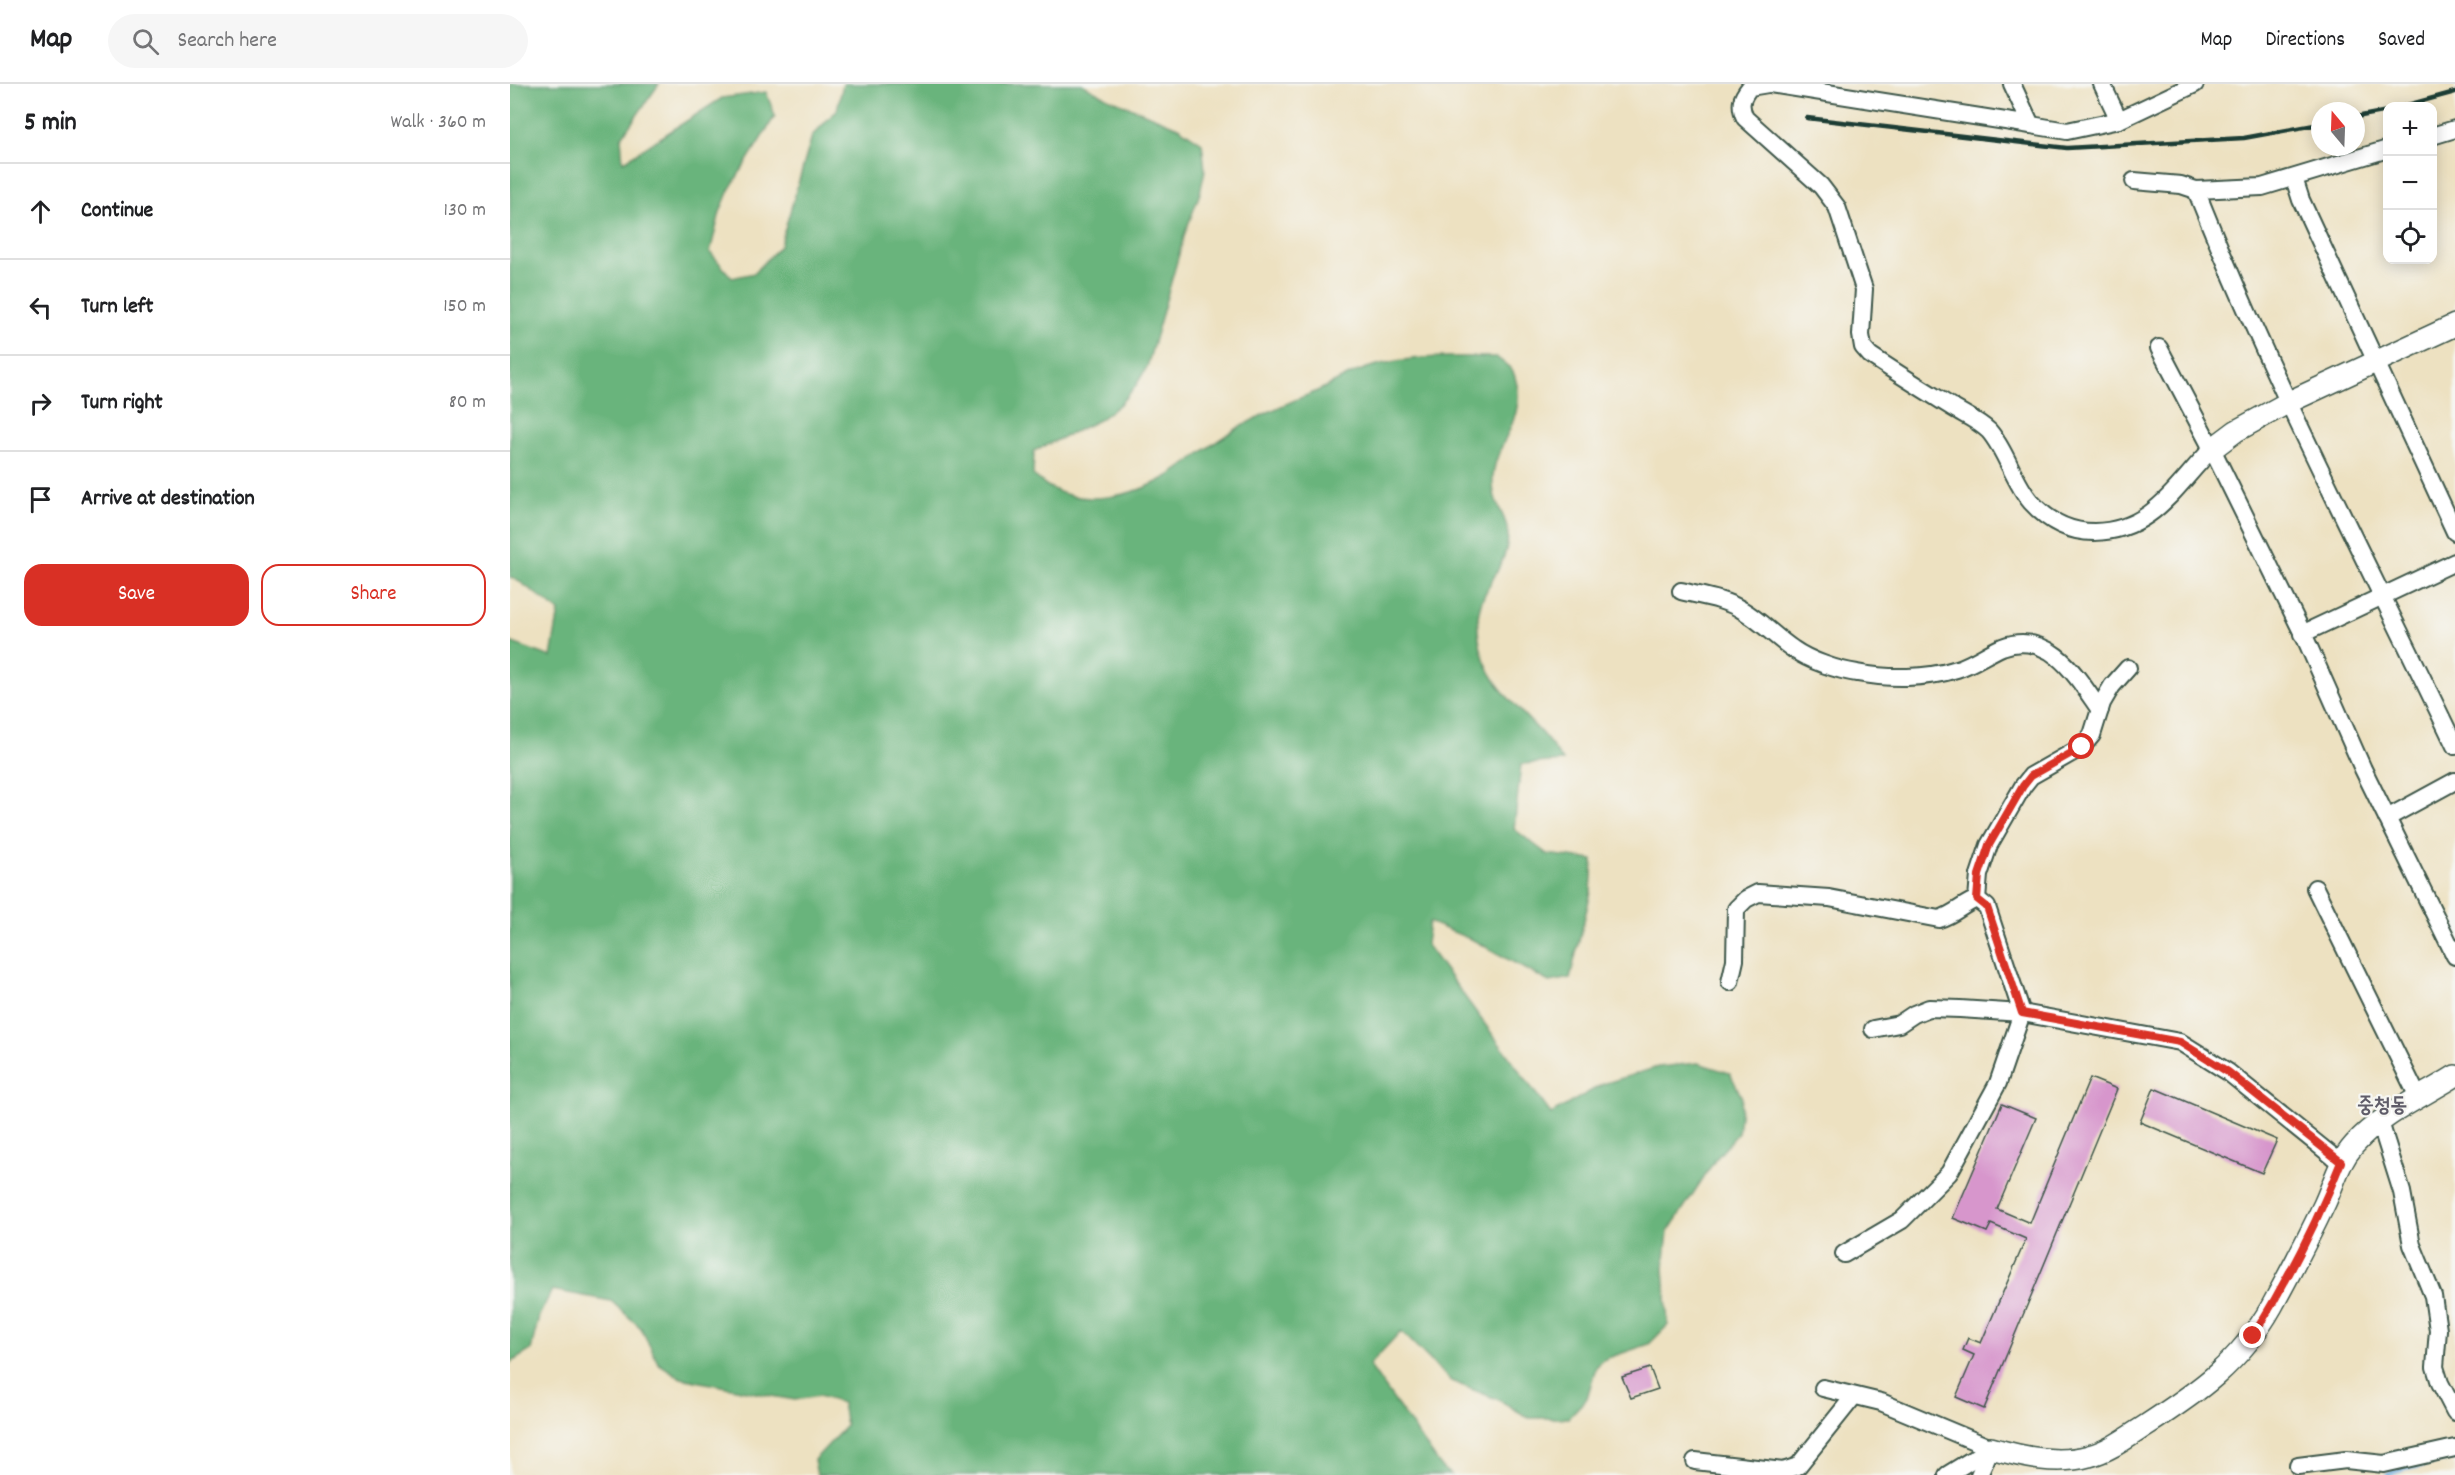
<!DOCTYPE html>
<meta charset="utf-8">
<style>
:root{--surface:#fff;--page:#f6f6f6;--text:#202124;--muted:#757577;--line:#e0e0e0;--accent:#d93025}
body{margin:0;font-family:Dekko,"Poor Story",sans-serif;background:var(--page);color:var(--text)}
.controls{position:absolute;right:18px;top:18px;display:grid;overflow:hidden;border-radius:12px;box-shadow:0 3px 15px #0003}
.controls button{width:54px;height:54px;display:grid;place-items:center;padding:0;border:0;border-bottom:2px solid var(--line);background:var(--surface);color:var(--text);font:30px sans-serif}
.compass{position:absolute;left:1801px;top:18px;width:54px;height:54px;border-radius:50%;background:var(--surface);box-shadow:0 3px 15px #0003;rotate:341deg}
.stop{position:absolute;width:18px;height:18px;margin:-14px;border:4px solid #d93025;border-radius:50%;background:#fff}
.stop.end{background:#d93025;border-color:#fff;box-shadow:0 2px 6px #0008}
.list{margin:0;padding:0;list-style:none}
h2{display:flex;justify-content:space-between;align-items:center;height:78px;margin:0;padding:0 24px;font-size:26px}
h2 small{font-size:20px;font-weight:400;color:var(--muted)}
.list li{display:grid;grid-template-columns:39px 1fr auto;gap:18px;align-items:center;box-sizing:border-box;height:96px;padding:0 24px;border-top:2px solid var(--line)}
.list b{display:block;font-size:22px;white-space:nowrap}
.list em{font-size:20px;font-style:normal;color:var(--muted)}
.actions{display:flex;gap:12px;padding:18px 24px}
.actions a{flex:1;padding:14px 0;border:2px solid var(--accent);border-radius:18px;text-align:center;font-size:21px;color:var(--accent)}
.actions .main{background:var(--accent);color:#fff}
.icon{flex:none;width:33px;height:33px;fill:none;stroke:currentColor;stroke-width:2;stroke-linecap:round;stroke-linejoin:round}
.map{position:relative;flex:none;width:1945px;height:1391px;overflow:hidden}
header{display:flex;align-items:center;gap:36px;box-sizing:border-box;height:84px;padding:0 30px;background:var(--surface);border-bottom:2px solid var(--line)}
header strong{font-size:28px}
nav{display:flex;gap:33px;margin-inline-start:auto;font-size:21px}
.search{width:420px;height:54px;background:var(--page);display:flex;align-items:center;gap:15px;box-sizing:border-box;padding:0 21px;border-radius:33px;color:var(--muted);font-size:22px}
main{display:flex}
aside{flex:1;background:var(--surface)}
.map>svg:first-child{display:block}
</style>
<header>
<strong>Map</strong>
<div class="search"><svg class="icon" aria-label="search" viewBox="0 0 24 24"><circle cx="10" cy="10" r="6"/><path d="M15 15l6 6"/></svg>Search here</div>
<nav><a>Map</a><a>Directions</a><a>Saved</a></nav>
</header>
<main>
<aside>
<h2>5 min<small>Walk · 360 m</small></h2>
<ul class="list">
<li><svg class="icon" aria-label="ahead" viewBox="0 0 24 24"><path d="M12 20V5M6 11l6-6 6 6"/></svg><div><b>Continue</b></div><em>130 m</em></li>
<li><svg class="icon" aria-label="left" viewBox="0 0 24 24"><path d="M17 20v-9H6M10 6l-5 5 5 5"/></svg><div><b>Turn left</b></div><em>150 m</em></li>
<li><svg class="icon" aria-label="right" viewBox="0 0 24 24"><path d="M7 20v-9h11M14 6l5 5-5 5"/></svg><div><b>Turn right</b></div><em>80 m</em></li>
<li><svg class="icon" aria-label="arrive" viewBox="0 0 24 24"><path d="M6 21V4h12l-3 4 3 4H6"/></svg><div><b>Arrive at destination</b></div></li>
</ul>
<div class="actions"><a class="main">Save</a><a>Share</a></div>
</aside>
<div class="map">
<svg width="1945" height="1391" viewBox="0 0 1945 1391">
<rect width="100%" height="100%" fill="#f6f6f2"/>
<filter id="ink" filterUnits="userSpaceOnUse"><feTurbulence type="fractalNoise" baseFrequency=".0167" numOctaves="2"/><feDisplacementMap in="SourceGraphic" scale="12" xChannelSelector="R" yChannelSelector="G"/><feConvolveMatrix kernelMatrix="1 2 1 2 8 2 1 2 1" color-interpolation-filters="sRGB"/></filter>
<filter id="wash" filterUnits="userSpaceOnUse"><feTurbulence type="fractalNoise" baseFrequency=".008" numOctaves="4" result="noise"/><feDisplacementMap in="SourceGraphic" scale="24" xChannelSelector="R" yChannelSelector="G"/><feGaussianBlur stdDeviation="1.35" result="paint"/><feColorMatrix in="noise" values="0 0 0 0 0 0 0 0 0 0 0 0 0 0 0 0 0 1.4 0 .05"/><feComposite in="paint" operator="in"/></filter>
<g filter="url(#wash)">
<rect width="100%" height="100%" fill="#ede1c1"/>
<path fill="#69b47c" stroke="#447858" stroke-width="1.5" d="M0 0H149L111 54 113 78 212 14 256 8 265 32 219 106 210 128 200 168 222 194 244 189 270 162 302 52 327 26 333 0H572L598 14 668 43 692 59 695 86 690 109 675 149 637 283 625 303 609 321 589 336 524 367 523 391C529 395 534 401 541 404 575 423 623 412 655 394 676 382 694 365 715 352 743 334 774 320 805 308 819 302 832 294 846 288 889 270 941 273 986 273 991 277 1000 282 1003 288 1005 291 1006 298 1007 301 1015 338 980 365 983 401 984 428 1004 434 996 466 986 501 962 511 969 555 975 598 1007 622 1034 652 1041 660 1047 669 1053 677L1011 680 1004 745 1037 770 1083 776 1081 808 1060 894 1039 898 965 857 919 838 916 860 1041 1030 1093 1000 1148 983 1188 979 1220 989 1232 1014 1228 1049 1205 1076 1158 1148 1154 1184 1158 1241 1139 1260 1095 1275 1086 1283 1077 1314 1058 1334H1019L989 1316 941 1297 891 1247 859 1281 932 1384 941 1391H307L304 1376 336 1342 332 1319 309 1312 285 1316 261 1312 171 1294 148 1279 131 1244 101 1217 42 1206 29 1232 21 1266 0 1279V558L41 573 49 527 10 498 0 493Z"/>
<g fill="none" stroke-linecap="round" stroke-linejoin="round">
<path stroke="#6aacdf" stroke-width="5" d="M1878 1391 1882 1388 1945 1373"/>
</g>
<g id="blocks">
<g fill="#d796cc">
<path d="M1580 994 1607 1005 1474 1325 1446 1313 1464 1271 1453 1266 1458 1254 1471 1259 1516 1155 1481 1140 1477 1148 1443 1134 1492 1020 1526 1034 1487 1125 1520 1139Z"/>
<path d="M1644 1004 1767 1056 1752 1089 1630 1038Z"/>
<path d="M1140 1284 1148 1305 1121 1314 1112 1293Z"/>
</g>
</g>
</g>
<g filter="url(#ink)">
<use href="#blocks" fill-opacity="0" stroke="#3e5649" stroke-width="1.5"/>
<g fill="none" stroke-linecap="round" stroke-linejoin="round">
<defs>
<g id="minor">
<path d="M1258 0 1240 3C1231 14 1229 21 1235 34L1311 102 1327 123 1354 205 1351 251 1353 263 1360 271C1388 290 1416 307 1445 325 1455 331 1470 338 1479 347 1497 368 1503 397 1521 418 1538 437 1558 448 1584 448 1643 447 1665 402 1702 365"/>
<path d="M1260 0 1521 41"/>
<path d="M1502 0 1521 41 1557 47 1609 36 1685 0"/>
<path d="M1592 0 1609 36"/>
<path d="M1922 52 1945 45"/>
<path d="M1784 94 1791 116 1945 448"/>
<path d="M1624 97 1671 101 1686 106 1752 103 1878 65"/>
<path d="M1686 106C1761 296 1857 477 1945 662"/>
<path d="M1649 264 1702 365 1796 556 1853 685 1945 872"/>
<path d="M1171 507C1191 512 1215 515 1232 526 1251 537 1265 553 1283 565 1300 577 1327 586 1347 589 1379 595 1416 595 1447 585 1463 580 1476 570 1492 563 1540 545 1567 593 1590 626"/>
<path d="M1792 550 1945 478"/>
<path d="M1877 734 1945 697"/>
<path d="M1805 804 1909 1015"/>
<path d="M1467 815 1469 791 1479 761 1513 702 1521 692 1572 663 1582 651 1592 619 1602 602 1618 584"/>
<path d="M1220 898 1225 876 1226 825 1236 815 1248 809 1319 814 1429 835C1444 831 1453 820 1467 815L1477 823 1512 929 1488 999 1439 1089 1392 1136 1334 1170"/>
<path d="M1363 945 1389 940 1404 930 1419 924 1450 925 1512 929 1670 958 1718 988 1831 1079"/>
<path d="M1870 1038 1892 1108 1902 1161 1923 1212 1928 1246 1925 1283 1930 1299 1945 1328"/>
<path d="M1313 1304 1371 1318 1481 1364"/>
<path d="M1185 1377 1273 1387 1288 1382 1344 1312"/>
<path d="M1788 1382 1836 1376 1874 1380 1945 1364"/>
<path d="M1437 1391 1481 1364"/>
<path d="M1469 1391 1481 1364"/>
</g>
<g id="tertiary">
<path d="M1702 365 1726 347 1779 318 1945 241"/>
<path d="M1481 1364C1512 1373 1547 1381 1579 1372 1599 1367 1618 1353 1635 1342 1688 1308 1730 1279 1762 1222 1780 1189 1798 1155 1814 1121 1824 1100 1828 1079 1844 1061 1870 1031 1912 1013 1945 992"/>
</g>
</defs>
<use href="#minor" stroke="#3e5649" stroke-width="20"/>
<use href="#tertiary" stroke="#3e5649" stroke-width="24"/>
<use href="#minor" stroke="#fff" stroke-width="16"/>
<use href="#tertiary" stroke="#fff" stroke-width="21"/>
<g stroke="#1f3d34" stroke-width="4.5">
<path d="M1894 22 1945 8"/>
<path d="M1846 33 1878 27"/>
<path d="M1297 34 1557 64 1734 54 1810 40"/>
</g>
</g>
</g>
<g fill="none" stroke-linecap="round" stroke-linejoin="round" filter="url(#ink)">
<path stroke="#d93025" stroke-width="8" d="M1572 663 1521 692 1513 702 1479 761 1469 791 1467 815 1477 823 1512 929 1670 958 1718 988 1831 1078C1807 1139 1777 1197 1743 1252"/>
</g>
<g text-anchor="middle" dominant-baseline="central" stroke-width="4.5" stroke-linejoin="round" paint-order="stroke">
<g font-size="21" font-weight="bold" fill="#5f5c69" stroke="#f6f6f2">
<text x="1872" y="1023">중청동</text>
</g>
</g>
</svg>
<div class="controls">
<button>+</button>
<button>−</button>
<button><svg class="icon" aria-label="locate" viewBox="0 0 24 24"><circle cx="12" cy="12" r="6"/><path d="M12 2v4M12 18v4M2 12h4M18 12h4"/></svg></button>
</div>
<svg class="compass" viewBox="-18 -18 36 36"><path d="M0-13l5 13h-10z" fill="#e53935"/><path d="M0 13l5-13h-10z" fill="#757577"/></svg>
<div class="stop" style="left:1572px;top:663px"></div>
<div class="stop end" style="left:1743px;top:1252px"></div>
</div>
</main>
